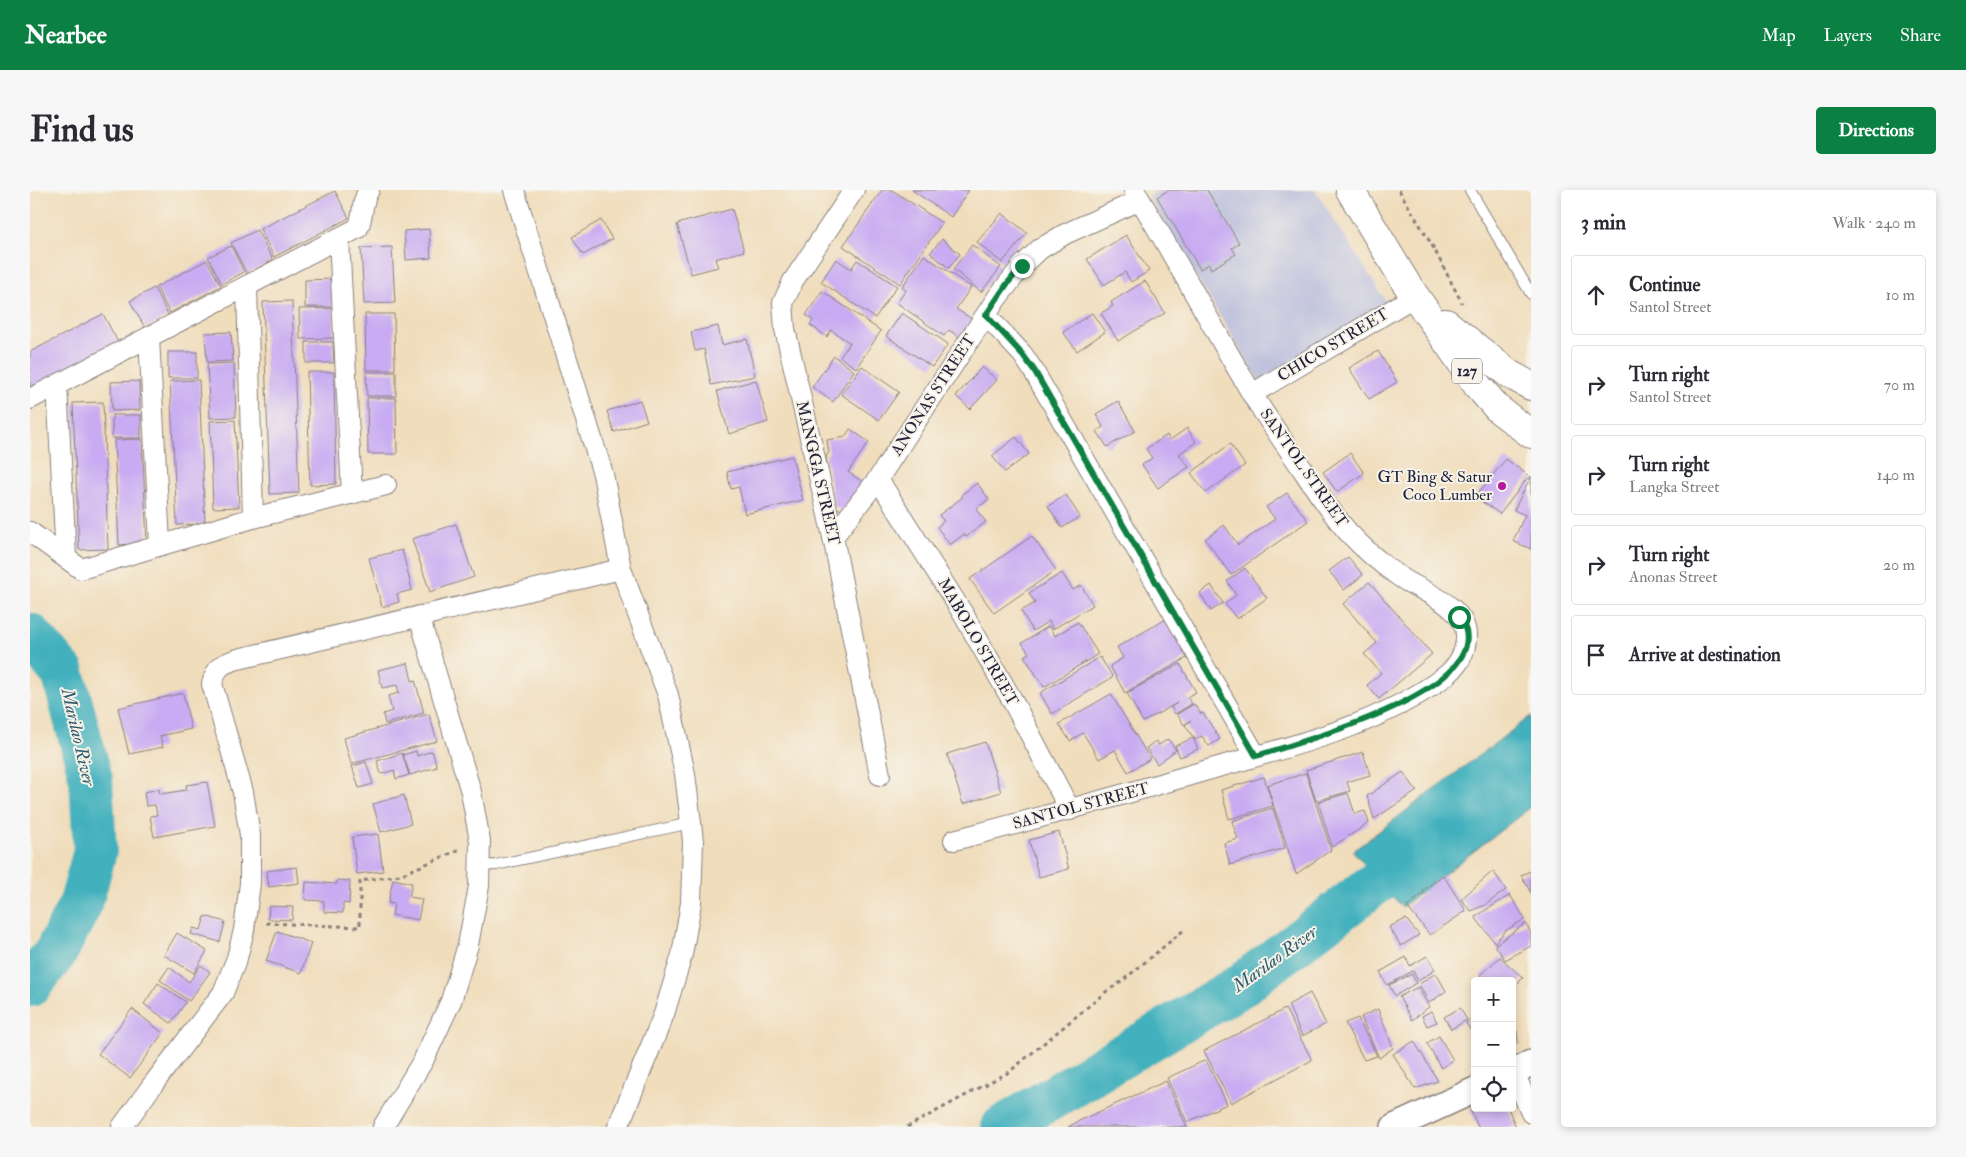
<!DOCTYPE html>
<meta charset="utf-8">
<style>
:root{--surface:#fff;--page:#f7f7f7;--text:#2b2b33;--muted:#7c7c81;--line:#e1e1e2;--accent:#0b8043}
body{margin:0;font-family:"IM FELL Double Pica",serif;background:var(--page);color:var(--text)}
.controls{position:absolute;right:15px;bottom:15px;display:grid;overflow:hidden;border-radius:5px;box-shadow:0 2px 8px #0003}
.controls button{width:45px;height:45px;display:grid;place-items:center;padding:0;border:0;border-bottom:1px solid var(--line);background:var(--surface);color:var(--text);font:25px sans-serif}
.stop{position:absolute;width:15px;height:15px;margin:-11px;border:4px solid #0b8043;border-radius:50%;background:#fff}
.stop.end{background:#0b8043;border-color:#fff;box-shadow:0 1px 5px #0008}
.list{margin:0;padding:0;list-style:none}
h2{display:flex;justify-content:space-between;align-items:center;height:65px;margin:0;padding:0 20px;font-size:21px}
h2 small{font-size:16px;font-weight:400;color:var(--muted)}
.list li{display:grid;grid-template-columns:32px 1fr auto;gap:15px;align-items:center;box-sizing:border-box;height:80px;margin:0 10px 10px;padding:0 10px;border:1px solid var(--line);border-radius:5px}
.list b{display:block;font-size:19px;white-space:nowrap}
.list p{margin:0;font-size:16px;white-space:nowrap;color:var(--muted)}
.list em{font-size:16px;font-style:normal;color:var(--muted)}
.icon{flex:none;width:28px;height:28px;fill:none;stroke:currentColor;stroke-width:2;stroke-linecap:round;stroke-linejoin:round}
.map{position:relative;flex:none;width:1501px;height:937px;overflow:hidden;border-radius:5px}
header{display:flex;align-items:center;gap:30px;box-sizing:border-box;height:70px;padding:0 25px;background:var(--accent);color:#fff}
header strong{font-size:24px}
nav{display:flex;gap:28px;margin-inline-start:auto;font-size:18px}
.intro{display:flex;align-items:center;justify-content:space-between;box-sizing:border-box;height:120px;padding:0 30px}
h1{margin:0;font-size:35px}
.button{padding:12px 22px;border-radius:5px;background:var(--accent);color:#fff;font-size:18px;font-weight:700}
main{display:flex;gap:30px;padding:0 30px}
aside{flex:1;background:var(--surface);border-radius:5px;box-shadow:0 2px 8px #0003}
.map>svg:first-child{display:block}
</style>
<header>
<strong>Nearbee</strong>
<nav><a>Map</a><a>Layers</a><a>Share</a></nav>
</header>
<div class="intro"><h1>Find us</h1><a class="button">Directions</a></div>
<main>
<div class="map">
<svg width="1501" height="937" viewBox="0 0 1501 937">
<rect width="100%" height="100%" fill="#f7f3e8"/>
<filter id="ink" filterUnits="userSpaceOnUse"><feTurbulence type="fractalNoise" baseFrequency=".02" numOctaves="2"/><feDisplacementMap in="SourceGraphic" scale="10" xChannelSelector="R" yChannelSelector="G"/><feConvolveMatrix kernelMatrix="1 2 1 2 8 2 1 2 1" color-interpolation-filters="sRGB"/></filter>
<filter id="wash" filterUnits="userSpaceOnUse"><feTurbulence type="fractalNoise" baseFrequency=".0096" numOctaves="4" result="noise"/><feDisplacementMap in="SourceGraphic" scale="20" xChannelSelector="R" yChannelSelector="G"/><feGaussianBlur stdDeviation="1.12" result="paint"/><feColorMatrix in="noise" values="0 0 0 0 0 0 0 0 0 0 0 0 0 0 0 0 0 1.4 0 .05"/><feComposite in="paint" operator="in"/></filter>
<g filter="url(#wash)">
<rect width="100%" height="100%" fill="#f0ddbc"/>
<path fill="#c0c2dd" d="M1130 0H1285L1359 116 1229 190 1118 7Z"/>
<path fill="#42b1bd" stroke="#326a7c" d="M1501 526V617L1372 717 1323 661Z"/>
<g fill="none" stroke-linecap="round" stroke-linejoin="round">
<g stroke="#42b1bd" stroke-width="44">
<path d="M0 445 33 483 61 589 65 661 51 713 26 762 0 795"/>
<path d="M973 937 1210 796 1396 655"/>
</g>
</g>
<g id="blocks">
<g fill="#c8abf2">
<path d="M852 0H862L912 33 870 94 813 56Z"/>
<path d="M882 0H939L921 27Z"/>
<path d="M1139 0H1177L1209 53 1202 58 1206 64 1181 79 1179 74 1170 79 1127 7Z"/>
<path d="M305 1 319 28 244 67 230 39Z"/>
<path d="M702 19 714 61 685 69 688 77 661 84 647 34Z"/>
<path d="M972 23 997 43 972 73 947 52Z"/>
<path d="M571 30 582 49 553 65 542 47Z"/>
<path d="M399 39 401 68 376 70 374 41Z"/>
<path d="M227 40 243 70 217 84 201 53Z"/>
<path d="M1096 45 1119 81 1101 92 1095 82 1074 95 1057 69Z"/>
<path d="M912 49 930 64 919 78 900 63Z"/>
<path d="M942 55 971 77 951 102 923 79Z"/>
<path d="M201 56 214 82 192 94 178 67Z"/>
<path d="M362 57 365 113 334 114 331 58Z"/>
<path d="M894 65 941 97 926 119 942 129 929 147 919 140 914 146 867 113 876 100 872 97Z"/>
<path d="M806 69 821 79 827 70 867 96 845 128 791 92Z"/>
<path d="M177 70 191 96 140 123 126 97Z"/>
<path d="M303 89V117H275V90Z"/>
<path d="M1115 91 1135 123 1088 151 1071 123 1083 116 1081 112Z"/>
<path d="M124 98 139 126 115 138 100 111Z"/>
<path d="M792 101 851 141 826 178 810 167 820 153 801 140 797 147 780 135 783 130 776 125Z"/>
<path d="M262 111 269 303 240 304 233 112Z"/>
<path d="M304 118V148L270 149 269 119Z"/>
<path d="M872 123 918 154 902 177 856 146Z"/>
<path d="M1062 123 1075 142 1047 161 1033 142Z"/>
<path d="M73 124 89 154 0 200V162Z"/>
<path d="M335 124H364L365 180H336Z"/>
<path d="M688 136 692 155 717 149 725 186 681 195 674 159 665 161 661 142Z"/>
<path d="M201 142 203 171 177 172 175 143Z"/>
<path d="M276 152H303L304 173H276Z"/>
<path d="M1348 161 1367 192 1339 209 1319 178Z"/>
<rect x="138" y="162" width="29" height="26"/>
<path d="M804 166 824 181 803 212 782 197Z"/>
<path d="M204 173 206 227 180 228 177 174Z"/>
<path d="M832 176 869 202 849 230 811 204Z"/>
<path d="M952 177 967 190 940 219 926 206Z"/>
<path d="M277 182H304L306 294 280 295Z"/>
<path d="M336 182H366V206H337Z"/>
<path d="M169 190 175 334 147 335 140 191Z"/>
<path d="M726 190 738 232 699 244 687 201Z"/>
<path d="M109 191 110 220 82 221 81 192Z"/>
<path d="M337 208H366L367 264H338Z"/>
<path d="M610 210 617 231 584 242 577 221Z"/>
<path d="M1088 211 1105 241 1077 257 1067 241 1073 237 1066 224Z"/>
<path d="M73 212 78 359 49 360 43 213Z"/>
<rect x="82" y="225" width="29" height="23"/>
<path d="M205 230 209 317 183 318 180 231Z"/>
<path d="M1157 238 1166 252 1149 264 1159 277 1128 298 1112 275 1122 268 1116 259 1137 245 1140 250Z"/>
<path d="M820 239 839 252 818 282 833 292 813 321 804 316 796 267 799 262 797 250 815 247Z"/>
<path d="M986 247 999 264 975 282 962 266Z"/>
<path d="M112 249 117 353 89 355 84 250Z"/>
<path d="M1200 254 1215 275 1176 303 1161 283Z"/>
<path d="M1320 263 1334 283 1307 302 1293 282Z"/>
<path d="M762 266 773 310 715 324 709 297 701 299 697 282Z"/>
<path d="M1476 269 1499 286 1470 324 1445 307Z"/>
<path d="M1501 286V359L1483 351 1495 325 1484 320Z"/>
<path d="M947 293 959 309 946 319 956 332 936 347 934 344 920 355 907 337 914 331 909 325 933 307 931 305Z"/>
<path d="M1257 303 1278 331 1201 385 1175 349 1194 335 1208 355 1245 329 1236 317Z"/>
<path d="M1036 305 1050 327 1032 338 1018 316Z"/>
<path d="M426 334 444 387 400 402 382 349Z"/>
<path d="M1002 346 1026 380 964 423 940 389Z"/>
<path d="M372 360 382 400 367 404 369 412 352 417 339 368Z"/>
<path d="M1318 367 1333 385 1314 400 1299 381Z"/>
<path d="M1215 378 1237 408 1207 429 1195 414 1206 405 1197 391Z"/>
<path d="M1032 383 1043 400 1051 395 1063 415 1023 439 1019 431 1003 441 991 421 1005 413 999 403Z"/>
<path d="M1339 392 1402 464 1349 509 1337 495 1351 483 1334 464 1347 453 1313 414Z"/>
<path d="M1181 395 1193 413 1181 421 1170 403Z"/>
<path d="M1140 427 1162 465 1095 503 1080 476 1093 468 1087 457Z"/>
<path d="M1048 432 1068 464 1014 497 994 466 999 463 992 453 1019 436 1025 446Z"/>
<path d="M1070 467 1083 487 1022 524 1010 503Z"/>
<path d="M378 473 382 491 385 490 394 523 355 534 353 524 362 521 358 506 369 503 367 495 352 498 348 480Z"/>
<path d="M1150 474 1166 502 1157 507 1162 514 1145 524 1141 517 1147 513 1113 532 1097 503Z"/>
<path d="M153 503 161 539 130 546 133 557 99 564 88 518Z"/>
<path d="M1081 504 1120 569 1098 582 1085 560 1069 569 1053 543 1040 551 1029 534Z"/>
<path d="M1164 514 1171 524 1173 523 1190 549 1179 556 1172 546 1165 550 1155 535 1161 530 1154 535 1147 524Z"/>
<path d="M399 524 407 551 321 574 314 548Z"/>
<path d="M1163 548 1168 559 1150 567 1145 556Z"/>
<path d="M1138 549 1146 560 1127 574 1116 558 1126 551 1129 555Z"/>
<path d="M955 552 971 602 933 614 917 564Z"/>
<path d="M386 561 387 566 402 561 407 577 380 585 373 565Z"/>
<path d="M1333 562 1340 585 1317 592 1320 601 1286 611 1276 580Z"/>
<path d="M372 563 379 585 366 589 364 580 351 584 347 571Z"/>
<path d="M336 572 343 594 329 598 322 576Z"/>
<path d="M1373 582 1387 601 1344 629 1337 606Z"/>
<path d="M1276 583 1301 660 1266 684 1237 595Z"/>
<path d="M1234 587 1243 616 1199 629 1191 600Z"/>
<path d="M177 592 185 636 124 647 120 626 127 625 125 615 116 616 114 602 129 599 130 604 157 600 156 595Z"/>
<path d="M1318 603 1325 624 1335 621 1339 633 1302 657 1288 612Z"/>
<path d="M374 605 381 634 351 642 343 614Z"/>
<path d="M1243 618 1255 658 1200 675 1194 653 1208 649 1202 631Z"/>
<path d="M1029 642 1039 679 1009 687 999 650Z"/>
<path d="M348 644 353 681 327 684 322 647Z"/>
<path d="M267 677 269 693 239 697 237 681Z"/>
<path d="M1463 681 1476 700 1455 715 1441 721 1431 709Z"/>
<path d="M1501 681V703L1491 685Z"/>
<path d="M1413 685 1436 721 1400 745 1377 717 1394 703 1393 701Z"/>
<path d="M363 689 382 693 379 707 392 709 388 730 362 725 364 714 358 713Z"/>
<path d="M307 690 320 691 319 714 313 713V723L294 722V711L275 710 276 692 307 694Z"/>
<path d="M1480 705 1495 729 1475 741 1465 753 1445 727Z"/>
<path d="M239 716 263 717 262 730 238 729Z"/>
<path d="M175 726 195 732 190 752 161 744 163 738 171 740Z"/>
<path d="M1376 729 1389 745 1371 756 1359 737Z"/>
<path d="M1496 733 1501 744V756L1475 770 1465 755Z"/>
<path d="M247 741 281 753 271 783 236 771Z"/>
<path d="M147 743 177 761 164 783 134 765Z"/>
<path d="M1397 766 1405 780 1388 791 1383 781 1357 795 1350 782 1376 767 1380 776Z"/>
<path d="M1470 767 1493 788 1482 799V791H1456L1450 785Z"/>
<path d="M171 775 180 782 159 811 130 790 139 777 159 792Z"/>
<path d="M1406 783 1416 801 1399 813 1389 794Z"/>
<path d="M1382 784 1386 793 1365 806 1359 795Z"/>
<path d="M128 793 156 812 141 833 114 814Z"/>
<path d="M1388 797 1399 817 1382 830 1369 807Z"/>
<path d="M1280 803 1296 834 1272 846 1258 815Z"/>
<path d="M1430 818 1437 830 1421 839 1414 827Z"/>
<path d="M102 819 133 843 100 888 68 864Z"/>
<path d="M1255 819 1282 870 1201 913 1174 861Z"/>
<path d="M1348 819 1363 858 1349 868 1331 827Z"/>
<path d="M1401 821 1407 832 1397 836 1392 826Z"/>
<path d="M1445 826V838L1441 841 1436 833Z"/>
<path d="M1328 828 1347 866 1334 870 1315 833Z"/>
<path d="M1487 841 1488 852 1482 857V846Z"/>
<path d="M1409 846 1423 870 1411 878 1397 853Z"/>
<path d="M1384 851 1408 891 1385 899 1363 864Z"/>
<path d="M1176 870 1197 914 1157 932 1137 888Z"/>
<path d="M1136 891 1157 937H1038L1051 930Z"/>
<path d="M1445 917 1478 918 1486 937H1448L1440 919Z"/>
</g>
</g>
</g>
<g filter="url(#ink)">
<use href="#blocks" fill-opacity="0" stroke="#89807c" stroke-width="1"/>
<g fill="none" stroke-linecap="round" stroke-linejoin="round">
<defs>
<g id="service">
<path d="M1440 0 1501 104"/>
<path d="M449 676 466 675 661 633"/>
</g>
<g id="minor">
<path d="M484 0 573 284 591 379 638 505 655 584 661 633 663 651 661 713 652 765 634 824 588 937"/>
<path d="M824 0 763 91 753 113 755 139 803 347 850 585"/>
<path d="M309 48 322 304"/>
<path d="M217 96 223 328"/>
<path d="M956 125 993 165 1003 180 1226 566"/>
<path d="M119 147 130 354"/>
<path d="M27 195 36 368"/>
<path d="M1222 204 1385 106"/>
<path d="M0 209 328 38C334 26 331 11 339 0"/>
<path d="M848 289 932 422 981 508 1040 620"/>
<path d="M0 342 51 379 223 328 356 295"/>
<path d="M803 347 848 289 967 108 992 76 1010 59 1035 44 1110 10"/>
<path d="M924 650C1013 627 1100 603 1188 577 1263 556 1350 535 1414 487 1428 477 1437 461 1436 444 1434 414 1390 401 1370 387 1351 374 1334 359 1318 342 1297 318 1280 290 1262 264 1248 243 1233 223 1221 202 1181 135 1145 66 1104 0"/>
<path d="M1484 882 1501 923"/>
<path d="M92 937 124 893 193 803 207 768 214 740 220 693V645L213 602 182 494C187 476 191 474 208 469L591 379"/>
<path d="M353 937 394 869 421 811 438 755 449 696 450 651 441 602 389 426"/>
</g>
<g id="tertiary">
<path d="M1482 883 1501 873"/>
<path d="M1364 937 1445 900"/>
</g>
<g id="primary">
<path d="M1320 0 1376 93 1447 195 1468 219 1501 244"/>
<path d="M1416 133 1479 184 1501 196"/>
</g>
</defs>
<use href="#service" stroke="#89807c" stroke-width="12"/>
<use href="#minor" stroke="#89807c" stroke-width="22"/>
<use href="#tertiary" stroke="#89807c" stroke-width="28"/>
<use href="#primary" stroke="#89807c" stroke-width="30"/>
<g stroke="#89807c" stroke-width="3" stroke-dasharray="4 4" stroke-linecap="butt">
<path d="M1369 0 1403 57 1432 113"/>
<path d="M236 733 330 737V691L370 685 429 660"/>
<path d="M877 937 979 882 1077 801 1091 792 1154 740"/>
</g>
<use href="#service" stroke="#fff" stroke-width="10"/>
<use href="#minor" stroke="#fff" stroke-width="20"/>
<use href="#tertiary" stroke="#fff" stroke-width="25"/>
<use href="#primary" stroke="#fff" stroke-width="28"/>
</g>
</g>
<g fill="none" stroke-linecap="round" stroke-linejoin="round" filter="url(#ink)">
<path stroke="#0b8043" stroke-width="6" d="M992 76 977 94 956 125 993 165 1004 180 1226 566C1271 552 1450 504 1436 441 1435 436 1431 431 1429 427"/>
</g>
<circle fill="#b5179e" stroke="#f7f3e8" stroke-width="2" cx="1472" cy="296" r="5"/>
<g text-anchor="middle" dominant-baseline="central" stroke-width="4" stroke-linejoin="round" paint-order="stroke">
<rect fill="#f7f3e8" stroke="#62616f" stroke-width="1" x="1422" y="168.5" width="30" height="25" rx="4"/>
<g font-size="15" font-weight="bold" fill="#22223b">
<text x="1437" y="181">127</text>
</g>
<g font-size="16" fill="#22223b" stroke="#f7f3e8">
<text transform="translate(1303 155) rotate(-31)">CHICO STREET</text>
<text transform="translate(903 205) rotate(-57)">ANONAS STREET</text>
<text transform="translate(1274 278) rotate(55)">SANTOL STREET</text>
<text transform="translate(788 283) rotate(77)">MANGGA STREET</text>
<text transform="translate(948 452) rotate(60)">MABOLO STREET</text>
<text transform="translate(1051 616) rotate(-15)">SANTOL STREET</text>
</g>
<g font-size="16" fill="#22223b" stroke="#f7f3e8" text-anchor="end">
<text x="1462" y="287">GT Bing &amp; Satur<tspan x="1462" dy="18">Coco Lumber</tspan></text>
</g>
<g font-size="18" font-style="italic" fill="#2f5b6f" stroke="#f7f3e8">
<text transform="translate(48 547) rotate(77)">Marilao River</text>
<text transform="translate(1245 769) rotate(-36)">Marilao River</text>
</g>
</g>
</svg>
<div class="controls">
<button>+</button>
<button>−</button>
<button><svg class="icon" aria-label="locate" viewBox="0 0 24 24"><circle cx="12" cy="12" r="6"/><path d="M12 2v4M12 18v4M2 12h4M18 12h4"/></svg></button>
</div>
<div class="stop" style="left:1429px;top:427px"></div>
<div class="stop end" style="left:992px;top:76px"></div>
</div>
<aside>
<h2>3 min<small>Walk · 240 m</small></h2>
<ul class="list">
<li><svg class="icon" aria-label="ahead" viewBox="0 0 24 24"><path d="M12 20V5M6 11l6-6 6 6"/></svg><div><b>Continue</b><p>Santol Street</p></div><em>10 m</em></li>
<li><svg class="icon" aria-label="right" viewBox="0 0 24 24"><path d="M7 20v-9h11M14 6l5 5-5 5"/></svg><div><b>Turn right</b><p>Santol Street</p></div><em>70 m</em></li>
<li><svg class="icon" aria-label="right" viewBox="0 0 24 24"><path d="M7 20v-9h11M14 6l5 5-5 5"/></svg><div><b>Turn right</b><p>Langka Street</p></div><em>140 m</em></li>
<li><svg class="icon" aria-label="right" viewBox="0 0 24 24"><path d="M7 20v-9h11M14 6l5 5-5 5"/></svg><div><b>Turn right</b><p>Anonas Street</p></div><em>20 m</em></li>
<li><svg class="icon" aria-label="arrive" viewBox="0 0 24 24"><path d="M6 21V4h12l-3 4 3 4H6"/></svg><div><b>Arrive at destination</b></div></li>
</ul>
</aside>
</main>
